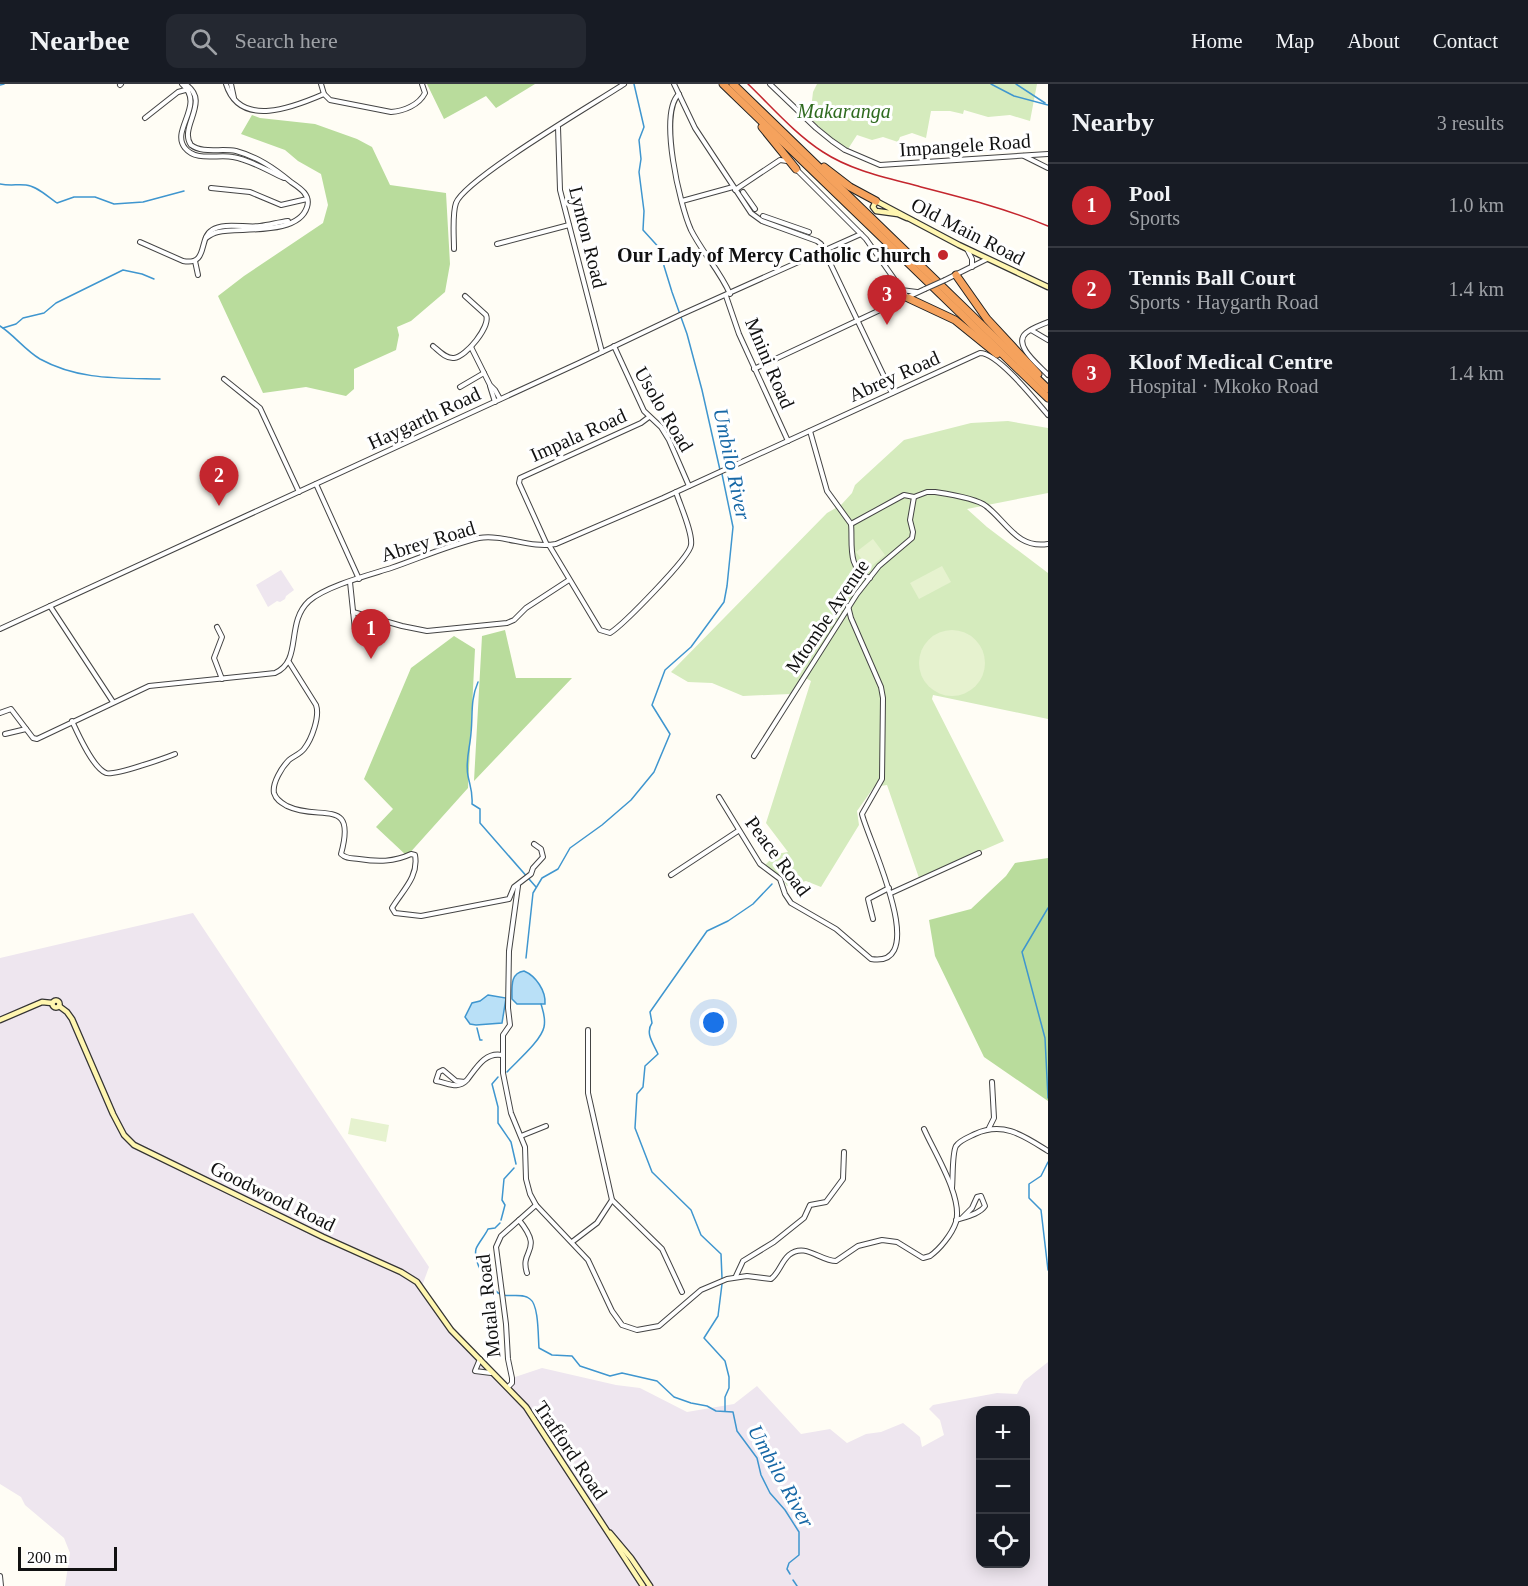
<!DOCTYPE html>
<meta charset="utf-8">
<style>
:root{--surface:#171b24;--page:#242831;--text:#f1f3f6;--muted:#9ea1a6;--line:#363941;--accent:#c4262e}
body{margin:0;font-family:"Times New Roman",serif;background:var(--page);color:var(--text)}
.controls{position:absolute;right:18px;bottom:18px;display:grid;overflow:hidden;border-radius:12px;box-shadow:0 3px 15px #0003}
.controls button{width:54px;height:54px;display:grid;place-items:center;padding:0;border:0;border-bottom:2px solid var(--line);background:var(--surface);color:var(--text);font:30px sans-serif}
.scale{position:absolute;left:18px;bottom:15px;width:99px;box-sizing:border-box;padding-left:6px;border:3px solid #111;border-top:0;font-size:16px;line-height:21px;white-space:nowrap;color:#111;-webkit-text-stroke:4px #fff;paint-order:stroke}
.you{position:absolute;left:714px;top:939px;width:21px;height:21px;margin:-15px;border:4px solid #fff;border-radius:50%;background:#1a73e8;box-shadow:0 0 0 9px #1a73e833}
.badge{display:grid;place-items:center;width:39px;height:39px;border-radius:50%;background:var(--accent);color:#fff;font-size:20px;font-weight:700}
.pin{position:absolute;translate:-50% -50px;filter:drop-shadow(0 2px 3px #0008)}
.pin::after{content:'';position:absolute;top:32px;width:21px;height:18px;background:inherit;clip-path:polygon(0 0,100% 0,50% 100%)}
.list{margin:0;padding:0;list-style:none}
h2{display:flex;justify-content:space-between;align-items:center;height:78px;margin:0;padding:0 24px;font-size:26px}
h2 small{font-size:20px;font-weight:400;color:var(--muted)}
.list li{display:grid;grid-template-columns:39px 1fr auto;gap:18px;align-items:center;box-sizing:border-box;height:84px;padding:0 24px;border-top:2px solid var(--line)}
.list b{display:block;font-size:22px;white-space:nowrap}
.list p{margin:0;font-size:20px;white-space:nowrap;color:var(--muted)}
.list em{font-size:20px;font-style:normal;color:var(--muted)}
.icon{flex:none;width:33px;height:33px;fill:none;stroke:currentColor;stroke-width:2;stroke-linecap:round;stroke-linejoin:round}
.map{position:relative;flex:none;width:1048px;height:1502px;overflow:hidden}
header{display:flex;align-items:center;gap:36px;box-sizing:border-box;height:84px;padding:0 30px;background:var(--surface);border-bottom:2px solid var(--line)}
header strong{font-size:28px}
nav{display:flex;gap:33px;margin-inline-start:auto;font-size:21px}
.search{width:420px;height:54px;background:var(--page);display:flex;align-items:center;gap:15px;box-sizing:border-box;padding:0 21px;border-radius:12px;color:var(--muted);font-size:22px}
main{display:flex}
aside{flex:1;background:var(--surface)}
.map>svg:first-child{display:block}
</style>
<header>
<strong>Nearbee</strong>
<div class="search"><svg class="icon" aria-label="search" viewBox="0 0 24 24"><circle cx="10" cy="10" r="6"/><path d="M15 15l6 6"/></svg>Search here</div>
<nav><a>Home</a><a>Map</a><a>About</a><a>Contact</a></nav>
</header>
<main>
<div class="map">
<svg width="1048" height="1502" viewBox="0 0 1048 1502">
<rect width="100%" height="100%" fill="#fffdf5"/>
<g fill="#eee6ef" fill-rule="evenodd">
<path d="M281 486 294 506 286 512 285 515 280 518 277 517 268 523 256 501Z"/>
<path d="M193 829 429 1183 422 1202 452 1245 509 1303 515 1293 542 1284 616 1301 640 1304 687 1328 734 1320 757 1302 801 1350 830 1345 847 1359 866 1350 881 1348 903 1339 920 1353 922 1363 944 1351 940 1336 929 1325 933 1321 997 1309 1017 1310 1024 1297 1048 1278V1502H65L70 1469 64 1454 25 1421 21 1413 0 1400V874ZM980 1326H1026V1480H980Z"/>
</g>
<g fill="#d5ebbd">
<path d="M817 0H1037L1030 37 1010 31 988 33 964 26 963 30 950 27H931L926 54 912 49 900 53 898 58 883 53 872 56 857 51 848 65 832 55 810 34 813 8Z"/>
<path d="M1008 337 1048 344V409L967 425 987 443 1048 489V635L933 611 932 615 1004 757 919 794 887 701 874 703 857 727 859 741 821 803 806 797 787 802 783 795 765 781 776 770 788 768 766 739 811 597 802 592 790 610 743 612 712 599 688 598 671 588 827 429 841 421 852 409 855 401 904 356 971 339Z"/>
</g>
<g fill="#b9dc9c">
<path d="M427 0H535L496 24 486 12 444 35Z"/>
<path d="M252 31 260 34 315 40 357 55 372 63 390 101 446 109 450 180 445 208 411 237 397 243 399 251 396 266 354 285V305L346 312 306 303 263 309 218 212 244 192 323 139 328 121 321 90 298 77 285 66 241 50Z"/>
<path d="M505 546 516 594H572L474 697 482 552Z"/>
<path d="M454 552 475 565 468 704 407 772 376 743 393 725 364 695 411 584Z"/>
<path d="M1048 774V1017L984 973 935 872 929 836 971 825 1006 792 1015 779Z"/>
</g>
<g fill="#e6f2cf">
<path d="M873 455 885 471 869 484 856 468Z"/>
<path d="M942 482 951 498 919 515 910 499Z"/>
<circle cx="952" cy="579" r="33"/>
<path d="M351 1034 389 1041 386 1058 348 1050Z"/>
</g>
<g fill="#b9e0f7" stroke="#3f96cf" stroke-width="1.5">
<path d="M524 887C536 892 546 907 545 920H517L512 915C512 903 510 889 524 887Z"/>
<path d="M488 911 506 914 502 939 476 941 470 940 465 933 472 919 480 917Z"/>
</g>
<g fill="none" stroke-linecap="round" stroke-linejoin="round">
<g stroke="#3f96cf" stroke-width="1.5">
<path d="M634 0 644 43 639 56 641 75 639 88 644 127 643 146 663 168 664 182 672 208 687 250 702 306 720 386"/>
<path d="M991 0 1014 12 1048 21"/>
<path d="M1016 0 1045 19"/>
<path d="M0 1 4 0"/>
<path d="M0 100C11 102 17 100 26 101 37 102 48 113 57 119L74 113H95L114 120 143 118 184 107"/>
<path d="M0 242C14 251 25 266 40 275 78 296 118 294 160 295"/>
<path d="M3 244 16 240 23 234 44 229 56 219 123 186 142 190 154 195"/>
<path d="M478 598C470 617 473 630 471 649 470 664 465 677 468 692 470 702 473 708 472 720L480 725V739L536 803"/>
<path d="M1048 824 1022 868 1045 954 1048 1014"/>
<path d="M526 874 533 809 542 794 558 785 570 764 602 741 631 716 654 688 670 650 652 621 665 586 691 563 724 518 727 502 733 443 722 390"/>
<path d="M477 944 480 956H482"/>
<path d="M507 988C517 977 541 957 544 943 546 934 543 927 541 920"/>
<path d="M498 993 492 1000 498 1023V1039L511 1058 516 1080"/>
<path d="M1048 1078 1041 1092 1029 1100V1114L1041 1126 1048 1186"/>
<path d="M501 1136 505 1121 502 1116 504 1095 514 1084"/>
<path d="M500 1139 495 1144 488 1145C486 1150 477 1161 476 1165 473 1178 490 1208 503 1211 512 1213 523 1209 530 1215 539 1221 538 1253 539 1264L552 1271 572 1272 580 1282 610 1292 622 1289 657 1297 674 1313 691 1319 707 1322 716 1327 733 1328 737 1347 757 1374 761 1391 770 1409 785 1426 799 1448V1471L789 1479 787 1485 790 1490"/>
<path d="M722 1194 721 1170 701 1151 691 1126 652 1088 635 1044 637 1010 643 1003 645 982 658 970C653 959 645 949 652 939L650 928 707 847 728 837 753 820 772 800"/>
<path d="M722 1200 718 1232 704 1254 725 1277 729 1293V1304L725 1313V1327"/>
<path d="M793 1496 797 1502"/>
</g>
<defs>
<g id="street">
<path d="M182 0C206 21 170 46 185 64 196 78 218 70 233 73 251 76 268 87 284 94"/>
<path d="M185 0C212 17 178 43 191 61 203 70 221 64 236 67 258 73 274 84 291 98 300 104 311 111 307 123 298 152 240 143 218 148 213 149 210 151 206 154"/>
<path d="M226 0C240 45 294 23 324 10"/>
<path d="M231 0 234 14"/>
<path d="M321 0 324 10 330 16 391 28C404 27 419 21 425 9L422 0"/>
<path d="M674 0 695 44 751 129 762 137 817 157 821 160 892 309"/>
<path d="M770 0 816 44 832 57 845 66 880 81 1048 70"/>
<path d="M120 1 121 0"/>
<path d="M679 10C658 29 680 122 691 146 702 168 720 187 730 210"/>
<path d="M145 34 178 8 189 5"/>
<path d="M558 43 560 106 602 268"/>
<path d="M1024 72 1048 84"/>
<path d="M795 84 866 155 907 213"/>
<path d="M211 104 250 108 281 121 307 115"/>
<path d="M735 106 780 76 787 77"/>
<path d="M743 108 755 125"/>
<path d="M682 117 733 103"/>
<path d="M763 132 809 148"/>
<path d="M140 158 183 177C209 182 198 154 212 146 224 138 246 144 260 142 269 141 279 138 288 137"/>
<path d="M497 160 569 141"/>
<path d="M454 165C454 153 452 130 456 119 465 95 595 19 624 0"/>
<path d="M967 165 972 175V183"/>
<path d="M195 177 198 191"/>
<path d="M945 196 987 175"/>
<path d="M901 206 917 208"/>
<path d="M726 212 739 250 788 357"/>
<path d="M889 220 904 211"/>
<path d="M1048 238C1041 241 1032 244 1026 249 1012 261 1040 282 1048 291"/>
<path d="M1031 246 1048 256"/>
<path d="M433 262C439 267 446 275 454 274 466 273 491 242 486 231L465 212"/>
<path d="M614 262 644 327 661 343 669 356 689 402"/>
<path d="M471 263 490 301 495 306 500 315"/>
<path d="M754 285 925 205"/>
<path d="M224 295 260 324 299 408"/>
<path d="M490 302 495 318"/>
<path d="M460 303 484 289"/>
<path d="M810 347 827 407 851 440 904 411 914 413 927 408H935C948 410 976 414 986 422 1007 438 1017 465 1048 460"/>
<path d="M316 400 359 495"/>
<path d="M851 440C853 458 846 486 870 494"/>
<path d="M547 461 519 399 520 394 641 339 649 333"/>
<path d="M549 461 600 546 610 549C623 541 690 473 691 461 693 449 680 421 676 408"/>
<path d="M350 498 355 546"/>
<path d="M50 522 113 618"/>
<path d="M353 528 402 542 427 547 507 539 514 536 526 524 569 496"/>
<path d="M217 543 222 553 214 574 222 595"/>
<path d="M0 545 579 279 680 231 861 150"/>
<path d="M289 578 316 621C320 632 312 655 304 665 300 670 294 672 289 676 282 683 272 699 274 709 276 716 282 719 287 722 320 738 357 712 341 770 346 775 352 774 359 775 378 778 394 778 411 770L415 771C419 793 402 807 392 824L395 829 421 832 509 815 514 803 531 790 533 784 543 773 541 765 534 760"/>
<path d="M0 629 11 625 33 654 37 655 149 602 275 589C303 577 285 539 309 517 326 502 369 491 391 484 420 474 449 461 479 454 504 450 530 465 556 460L663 414 980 269C998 269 1035 316 1048 331"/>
<path d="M72 637C78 650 93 684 106 689 114 692 165 674 175 670"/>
<path d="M5 650 26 645"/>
<path d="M754 672 857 510 879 482 912 454 913 448 910 436 914 413"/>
<path d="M719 713 760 780 780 795 785 810 791 819 836 845 871 875C933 885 866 751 862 730L882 695 883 614 881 603 851 534 848 522"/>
<path d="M671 791 738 747"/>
<path d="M518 802 509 867 508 924 510 941 503 951V989L511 1029 525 1063 526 1095 530 1110 536 1121 588 1176 612 1227 622 1241 637 1246 659 1242 701 1206 727 1195 747 1192 771 1195C779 1189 781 1178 789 1171 805 1158 820 1177 836 1177L858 1162 882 1156 897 1158 923 1174 930 1172C940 1165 952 1150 956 1138 963 1113 934 1068 924 1045"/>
<path d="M891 809 979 769"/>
<path d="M873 835 868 815 889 804"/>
<path d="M465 998 456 997 443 986 439 988 436 997C449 999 457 1006 467 996 477 983 485 968 502 971"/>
<path d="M989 1044 994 1034 992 998"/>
<path d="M521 1052 546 1042"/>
<path d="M952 1104C953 1094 952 1069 956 1062 960 1056 969 1053 975 1050 1004 1037 1024 1052 1048 1067"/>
<path d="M612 1116 662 1165 682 1208"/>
<path d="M519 1136C545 1168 519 1165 527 1189"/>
<path d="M956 1136C965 1133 980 1130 985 1122L981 1112 977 1113 972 1124 962 1134"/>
<path d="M572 1158 597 1139 612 1116 588 1009V946"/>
<path d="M736 1192 743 1177 774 1158 804 1134 810 1121 826 1118 843 1095 844 1068"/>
<path d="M480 1275 475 1287 491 1289"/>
<path d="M508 1303 512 1299V1294L508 1275 506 1240 496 1163 501 1152 536 1121"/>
<path d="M0 1492 1 1502"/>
</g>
<g id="secondary">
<path d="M907 134 898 130 876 127 873 123 876 117 959 161 1048 203"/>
<circle cx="56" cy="920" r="3.5"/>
<path d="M59 922 67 928 72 935 113 1030 124 1051 134 1061 323 1153 401 1188 417 1198 451 1246 526 1323 643 1502"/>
<path d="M0 936 42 918 52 919"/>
<path d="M610 1449 631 1474 650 1502"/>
</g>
<g id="highway">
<path d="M723 0 1048 314"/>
<path d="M733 0 1048 305"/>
<path d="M762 43 796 85"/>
<path d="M824 83 850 103 876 117"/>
<path d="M956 191 987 235 1038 290"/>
<path d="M908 214 955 236 997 270"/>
</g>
</defs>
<use href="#street" stroke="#444" stroke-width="6"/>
<use href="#secondary" stroke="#333" stroke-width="7"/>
<use href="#highway" stroke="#222" stroke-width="9"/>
<use href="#street" stroke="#fff" stroke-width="4"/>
<use href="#secondary" stroke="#fff6b0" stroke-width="4.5"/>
<use href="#highway" stroke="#f5a25d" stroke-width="7"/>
<path stroke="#c4262e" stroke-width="1.5" d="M748 0C772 23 795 50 823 68 852 87 888 94 921 103 964 114 1007 125 1048 142"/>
<defs>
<path id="street-bridge" d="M925 205 945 196"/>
</defs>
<use href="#street-bridge" stroke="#444" stroke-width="6" stroke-linecap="butt"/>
<use href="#street-bridge" stroke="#fff" stroke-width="4"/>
</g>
<circle fill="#c4262e" stroke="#fff" stroke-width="2" cx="943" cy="171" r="6"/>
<g text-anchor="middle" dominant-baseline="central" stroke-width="6" stroke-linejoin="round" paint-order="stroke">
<g font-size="20" font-style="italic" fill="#2f6b1f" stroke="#fff">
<text x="844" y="27">Makaranga</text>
</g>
<g font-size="20" fill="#111" stroke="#fff">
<text transform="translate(965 61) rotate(-4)">Impangele Road</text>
<text transform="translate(968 147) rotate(27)">Old Main Road</text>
<text transform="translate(588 153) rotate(76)">Lynton Road</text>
<text transform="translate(770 279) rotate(67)">Mnini Road</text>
<text transform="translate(894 292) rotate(-24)">Abrey Road</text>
<text transform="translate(664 325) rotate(59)">Usolo Road</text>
<text transform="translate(424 334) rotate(-25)">Haygarth Road</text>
<text transform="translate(578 351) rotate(-24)">Impala Road</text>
<text transform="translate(428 457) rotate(-17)">Abrey Road</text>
<text transform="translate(827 532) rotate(-56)">Mtombe Avenue</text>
<text transform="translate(778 772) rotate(53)">Peace Road</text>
<text transform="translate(273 1112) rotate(26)">Goodwood Road</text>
<text transform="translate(488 1222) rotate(-96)">Motala Road</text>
<text transform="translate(571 1366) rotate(56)">Trafford Road</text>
</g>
<g font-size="20" font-weight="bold" fill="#111" stroke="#fff" text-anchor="end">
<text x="931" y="171">Our Lady of Mercy Catholic Church</text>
</g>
<g font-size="21" font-style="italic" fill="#1768a6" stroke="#fff">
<text transform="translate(732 380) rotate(78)">Umbilo River</text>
<text transform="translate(781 1392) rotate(61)">Umbilo River</text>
</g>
</g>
</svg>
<div class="controls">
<button>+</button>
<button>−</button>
<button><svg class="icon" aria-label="locate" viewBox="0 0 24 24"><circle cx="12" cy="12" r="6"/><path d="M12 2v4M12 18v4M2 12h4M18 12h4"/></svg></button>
</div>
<div class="scale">200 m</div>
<div class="you"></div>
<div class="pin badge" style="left:371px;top:575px">1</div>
<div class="pin badge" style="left:219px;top:422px">2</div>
<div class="pin badge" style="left:887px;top:241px">3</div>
</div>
<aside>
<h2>Nearby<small>3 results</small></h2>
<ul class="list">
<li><span class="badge">1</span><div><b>Pool</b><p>Sports</p></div><em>1.0 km</em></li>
<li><span class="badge">2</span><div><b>Tennis Ball Court</b><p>Sports · Haygarth Road</p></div><em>1.4 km</em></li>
<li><span class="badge">3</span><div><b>Kloof Medical Centre</b><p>Hospital · Mkoko Road</p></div><em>1.4 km</em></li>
</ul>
</aside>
</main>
